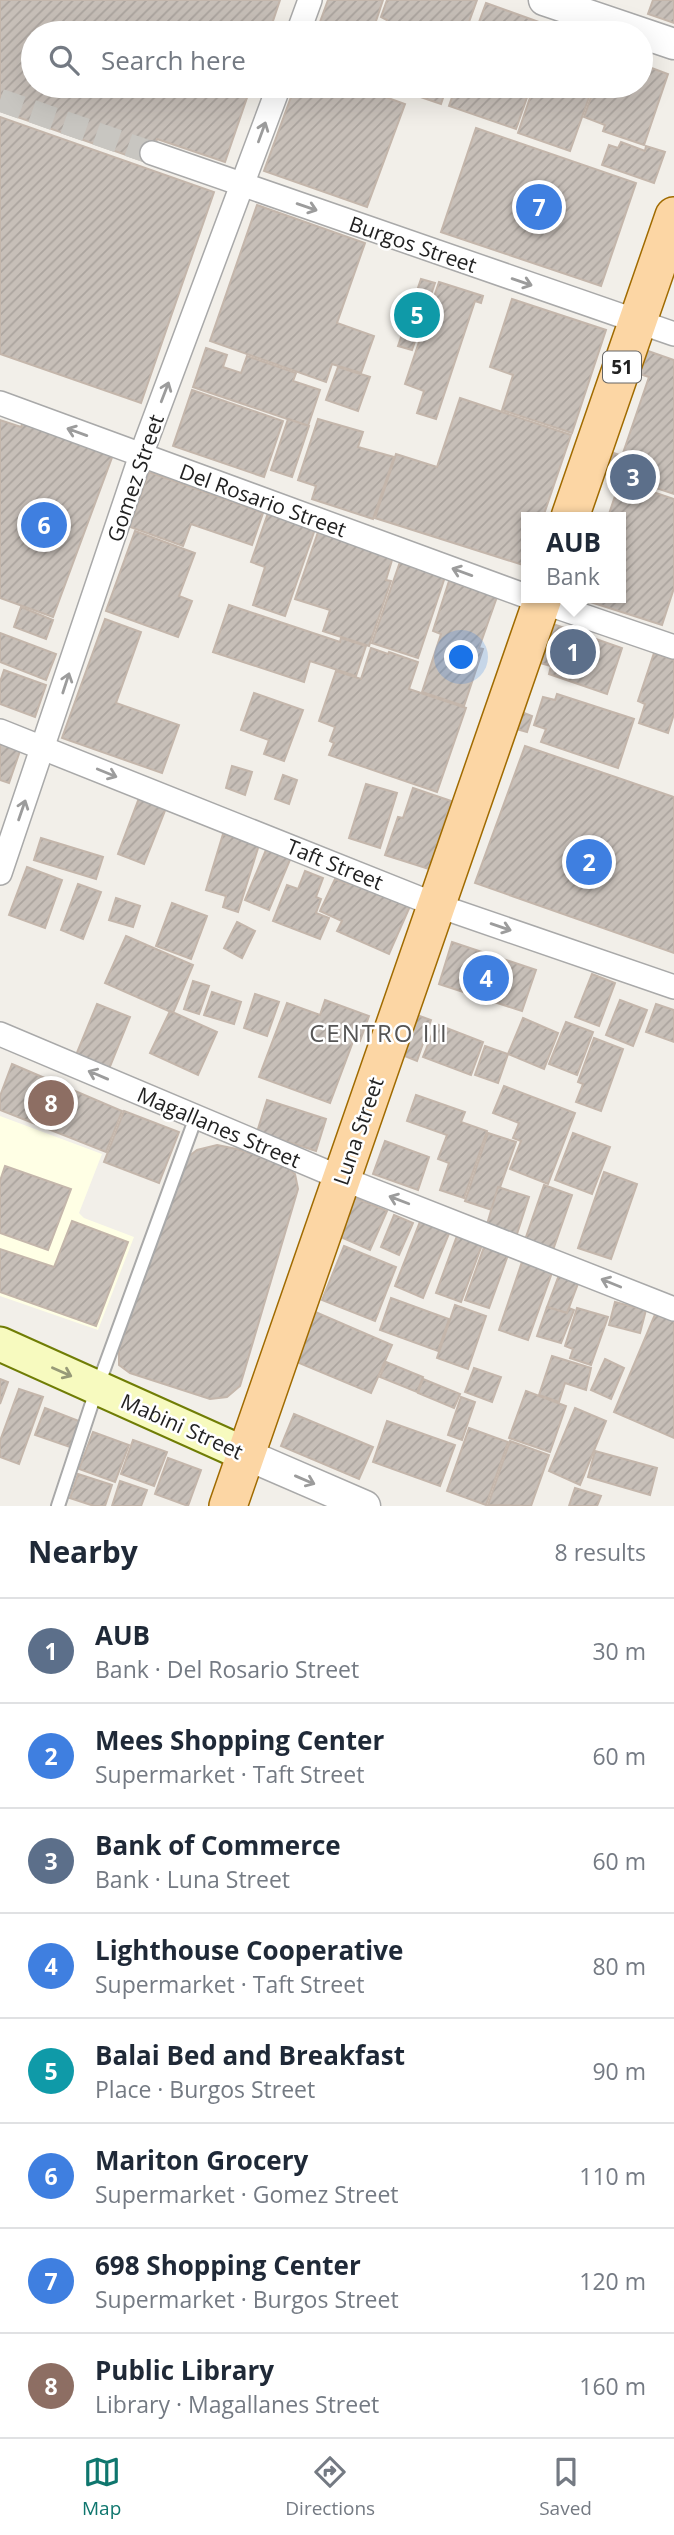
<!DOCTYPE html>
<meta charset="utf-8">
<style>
:root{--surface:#fff;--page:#f6f6f7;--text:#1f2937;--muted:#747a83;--line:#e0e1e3;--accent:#0f766e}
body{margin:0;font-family:"Open Sans",sans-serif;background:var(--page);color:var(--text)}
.you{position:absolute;left:462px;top:658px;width:24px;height:24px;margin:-18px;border:5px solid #fff;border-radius:50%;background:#1a73e8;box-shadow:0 0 0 10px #1a73e833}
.badge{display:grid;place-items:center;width:46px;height:46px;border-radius:50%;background:var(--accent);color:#fff;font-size:23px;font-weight:700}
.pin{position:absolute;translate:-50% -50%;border:4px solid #fff;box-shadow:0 2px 7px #0006}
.popup{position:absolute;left:521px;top:512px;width:105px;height:91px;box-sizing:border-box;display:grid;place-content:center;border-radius:0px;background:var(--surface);filter:drop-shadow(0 2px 5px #0005);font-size:23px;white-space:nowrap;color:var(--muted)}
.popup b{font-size:26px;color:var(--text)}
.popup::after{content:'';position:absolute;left:50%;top:100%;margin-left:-14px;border:14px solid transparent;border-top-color:var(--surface)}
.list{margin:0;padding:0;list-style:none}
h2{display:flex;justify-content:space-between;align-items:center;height:91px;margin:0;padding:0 28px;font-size:30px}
h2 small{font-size:23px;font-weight:400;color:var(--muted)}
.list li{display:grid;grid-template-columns:46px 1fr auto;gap:21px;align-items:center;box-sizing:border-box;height:105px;padding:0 28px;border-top:2px solid var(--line)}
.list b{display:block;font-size:26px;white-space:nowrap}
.list p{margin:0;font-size:23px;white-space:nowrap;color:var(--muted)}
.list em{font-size:23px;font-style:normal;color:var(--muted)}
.icon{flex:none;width:38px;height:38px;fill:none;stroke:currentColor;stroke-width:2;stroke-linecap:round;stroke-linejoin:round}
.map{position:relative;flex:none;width:674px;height:1506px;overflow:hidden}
.search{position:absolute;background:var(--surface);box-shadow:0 7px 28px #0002;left:21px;right:21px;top:21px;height:77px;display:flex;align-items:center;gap:18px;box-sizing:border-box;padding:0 24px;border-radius:38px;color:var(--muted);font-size:26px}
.sheet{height:931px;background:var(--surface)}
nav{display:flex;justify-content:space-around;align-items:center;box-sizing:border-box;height:98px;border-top:2px solid var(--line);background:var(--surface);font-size:19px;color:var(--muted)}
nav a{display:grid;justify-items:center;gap:4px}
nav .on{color:var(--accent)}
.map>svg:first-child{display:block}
</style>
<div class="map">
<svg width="674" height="1506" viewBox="0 0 674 1506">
<defs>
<pattern id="building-hatch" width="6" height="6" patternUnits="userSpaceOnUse" patternTransform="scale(1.75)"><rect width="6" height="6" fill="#c7bfb8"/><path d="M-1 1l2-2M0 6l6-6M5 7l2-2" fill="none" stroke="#aba49e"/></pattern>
</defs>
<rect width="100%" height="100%" fill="#f2efe9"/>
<path fill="#ffffe5" d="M0 1116 102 1154 79 1213 84 1218 134 1237 98 1330 0 1296Z"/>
<g fill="url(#building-hatch)" stroke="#c4b6ab" stroke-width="2">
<path d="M0 0H280L269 33H33V86H251L225 162 157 139 149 163 0 111Z"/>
<path d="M328 0H383L372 33H316Z"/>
<path d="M387 0H477L465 33H383L387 20 381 17Z"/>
<path d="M653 0H674V23L648 14Z"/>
<path d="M486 3 553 27 550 33H475Z"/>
<path d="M641 64 668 74 644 145 603 131 605 125 584 117 595 86H641Z"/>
<path d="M295 86H355L405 104 367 207 264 171Z"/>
<path d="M388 86H447L441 104Z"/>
<path d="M456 86H531L516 129 449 106Z"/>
<path d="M534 86H593L570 151 518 133Z"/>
<path d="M0 117 214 192 141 403 0 354Z"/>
<path d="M476 128 636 183 601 286 441 232Z"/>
<path d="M621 142 645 151 646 146 665 152 654 183 602 165 609 145 618 148Z"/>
<path d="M257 205 365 243 337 323 374 336 361 373 332 364 326 382 210 341Z"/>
<path d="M421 279 435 283 412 350 398 346Z"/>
<path d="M439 282 483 296 481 303 475 301 436 419 417 413 424 391 405 384Z"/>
<path d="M512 299 606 330 572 433 502 410 513 375 490 367Z"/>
<path d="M206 348 227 355 223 367 241 373 247 356 296 373 293 381 320 390 308 426 193 387Z"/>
<path d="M648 351 674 360V494L608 472 614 453 622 456 649 377 640 374Z"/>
<path d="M338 367 370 377 358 411 326 400Z"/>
<path d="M192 390 283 421 264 477 173 446Z"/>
<path d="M460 398 571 435 543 517H526V566L375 518 396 454 437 467Z"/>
<path d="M24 419 114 452 53 617 0 598V420L21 427Z"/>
<path d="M288 419 309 426 292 477 271 470Z"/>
<path d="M318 419 363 432 358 447 394 457 373 519 312 499 316 486 298 480Z"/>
<path d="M149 472 263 513 252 545 191 524 183 546 130 527Z"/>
<path d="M620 481 674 499V588L662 625 581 599 620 598V517H608Z"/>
<path d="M268 513 315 529 285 616 253 605 265 567 251 562Z"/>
<path d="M135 531 195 553 179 596 192 601 178 637 106 611Z"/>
<path d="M318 532 393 557 386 580 391 581 369 646 323 631 330 610 295 599Z"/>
<path d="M402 556 447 571 418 658 372 643Z"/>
<path d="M449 581 497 597 479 648 483 649 464 706 422 692 441 634 433 631Z"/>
<path d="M229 605 340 642 341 638 366 646 356 676 310 661 304 682 213 652Z"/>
<path d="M21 607 53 620 46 639 14 627Z"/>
<path d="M105 619 141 632 116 703 179 725 162 773 62 738Z"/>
<path d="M553 624 622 648 607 694 549 674 551 666 540 663Z"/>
<path d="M0 633 56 654 46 680 0 662Z"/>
<path d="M371 648 388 654 389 652 418 662 409 689 466 708 437 792 329 755 334 743 330 741 335 727 319 721 336 671 361 679Z"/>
<path d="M654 653 674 660V714L668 733 639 723 645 704 638 701Z"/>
<path d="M4 670 46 685 35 717 0 704V682Z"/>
<path d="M254 693 303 710 284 761 264 754 269 740 241 730Z"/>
<path d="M557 694 634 719 618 768 541 742 546 729 534 725 543 697 555 700Z"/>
<path d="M519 711 532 716 527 732 513 728Z"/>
<path d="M0 741 21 748 9 783 0 780Z"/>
<path d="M525 746 674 797V953L475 883Z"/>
<path d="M232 766 252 772 245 795 226 788Z"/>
<path d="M283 775 297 780 289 804 275 799Z"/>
<path d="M366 784 397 793 380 848 349 838Z"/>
<path d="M413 788 451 801 429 869 385 855 398 817 403 818Z"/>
<path d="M139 798 166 808 144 864 118 854Z"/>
<path d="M223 834 259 845 238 912 223 907 226 896 206 890Z"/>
<path d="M41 838 103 857 96 879 34 860Z"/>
<path d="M268 845 292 855 269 910 245 900Z"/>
<path d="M27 867 62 880 45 928 9 915Z"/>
<path d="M305 871 323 878 316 897 321 899 316 913 329 918 320 939 273 921 287 885 298 889Z"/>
<path d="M350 877 411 904 389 954 337 931 342 921 320 911 335 879 348 884Z"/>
<path d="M78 884 101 892 83 939 61 930Z"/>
<path d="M116 898 140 906 133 927 109 920Z"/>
<path d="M172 903 207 916 191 959 156 946Z"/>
<path d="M237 922 255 931 242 958 224 948Z"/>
<path d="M126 936 193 965 173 1013 105 983Z"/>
<path d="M452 942 536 970 522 1011 439 984Z"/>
<path d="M592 974 615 983 599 1026 575 1017Z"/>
<path d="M193 981 209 986 199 1014 184 1009Z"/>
<path d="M212 992 241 1002 234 1024 204 1015Z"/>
<path d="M255 994 279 1002 267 1036 244 1028Z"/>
<path d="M325 1000 369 1016 360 1041 354 1039 330 1103 259 1077 287 1003 320 1015Z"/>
<path d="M620 1000 647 1010 633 1046 606 1035Z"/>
<path d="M97 1004 130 1017 109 1069 76 1055Z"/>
<path d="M656 1004 674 1010V1042L646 1032Z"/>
<path d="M170 1011 217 1032 198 1075 150 1053Z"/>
<path d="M411 1013 431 1020 417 1061 397 1053Z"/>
<path d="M523 1018 558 1033 544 1069 508 1054Z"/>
<path d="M566 1022 593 1032 577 1075 549 1064Z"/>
<path d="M436 1024 483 1042 471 1075 423 1057Z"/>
<path d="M594 1038 623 1049 601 1111 576 1102 583 1084 578 1082Z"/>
<path d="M485 1046 508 1054 498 1083 475 1075Z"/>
<path d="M12 1064 122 1111 106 1152 0 1110V1096Z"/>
<path d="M504 1086 575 1113 548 1184 510 1169 521 1141 513 1138 519 1123 493 1113Z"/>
<path d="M416 1095 465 1112 461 1122 487 1131 464 1198 440 1190 449 1163 438 1159 447 1135 407 1121Z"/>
<path d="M267 1100 326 1119 316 1151 257 1132Z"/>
<path d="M124 1111 179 1132 159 1183 104 1162Z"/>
<path d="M488 1133 516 1142 492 1210 465 1201Z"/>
<path d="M573 1133 610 1147 592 1194 555 1180Z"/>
<path d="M385 1141 429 1157 418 1190 373 1174Z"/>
<path d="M217 1145 237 1149 284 1165 295 1174 298 1189 240 1386 227 1397 210 1399 130 1373 119 1365V1350L184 1160 197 1150Z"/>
<path d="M5 1166 71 1189 48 1250 0 1233V1181Z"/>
<path d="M604 1172 637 1184 611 1259 578 1248Z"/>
<path d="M544 1185 572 1195 553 1250 525 1240Z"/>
<path d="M498 1187 529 1197 515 1240 485 1231Z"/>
<path d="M351 1196 387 1211 370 1250 334 1234Z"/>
<path d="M394 1215 413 1223 399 1255 381 1247Z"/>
<path d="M421 1219 450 1231 423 1298 395 1286Z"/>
<path d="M72 1221 128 1242 96 1326 0 1292V1249L54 1267Z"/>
<path d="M458 1233 483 1242 461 1302 436 1293Z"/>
<path d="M344 1246 396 1267 375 1321 322 1300Z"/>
<path d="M484 1247 508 1255 489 1308 465 1300Z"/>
<path d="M524 1256 554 1267 528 1340 499 1330Z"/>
<path d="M559 1275 579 1281 567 1313 547 1307Z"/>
<path d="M391 1298 449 1319 438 1351 380 1330Z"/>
<path d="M615 1302 646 1310 640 1333 609 1325Z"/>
<path d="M455 1305 486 1316 468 1369 437 1358Z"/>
<path d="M547 1307 567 1313 569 1308 574 1310 561 1343 537 1336Z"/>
<path d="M577 1308 608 1317 591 1365 570 1358 573 1349 565 1346Z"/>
<path d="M313 1311 392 1345 371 1393 292 1360Z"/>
<path d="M656 1312 674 1319V1438L614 1412Z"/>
<path d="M552 1356 591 1368 586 1390 565 1383 559 1402 539 1395Z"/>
<path d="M605 1359 624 1368 611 1399 591 1390Z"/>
<path d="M386 1362 423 1377 417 1392 380 1377Z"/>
<path d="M474 1368 501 1377 492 1402 465 1392Z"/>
<path d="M0 1379 8 1382 0 1404Z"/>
<path d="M423 1379 460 1394 454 1408 418 1393Z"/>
<path d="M19 1389 43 1397 19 1464 0 1457V1441Z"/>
<path d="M526 1391 566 1406 550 1452 509 1438Z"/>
<path d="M461 1397 475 1402 462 1440 448 1435Z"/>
<path d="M45 1408 79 1421 70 1447 35 1435Z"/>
<path d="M575 1408 606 1421 580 1485 549 1471Z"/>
<path d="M294 1414 373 1447 359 1479 281 1446Z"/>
<path d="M387 1421 455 1445 440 1486 373 1462Z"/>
<path d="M469 1428 508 1442 486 1505 447 1491Z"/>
<path d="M93 1432 129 1445 115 1482 79 1469Z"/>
<path d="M133 1440 167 1452 154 1486 121 1474Z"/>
<path d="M510 1441 549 1455 531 1506 488 1505Z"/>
<path d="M595 1451 657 1468 650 1495 588 1477Z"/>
<path d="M168 1458 201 1470 188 1506 155 1494Z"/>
<path d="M78 1474 112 1485 105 1506H94L70 1498Z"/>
<path d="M120 1481 147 1490 141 1506H112Z"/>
<path d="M575 1488 601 1496 597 1506H569Z"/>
</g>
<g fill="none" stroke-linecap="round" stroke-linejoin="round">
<path stroke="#c8c6c1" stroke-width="23" stroke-dasharray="23 11" stroke-linecap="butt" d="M0 100 152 153"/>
<defs>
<path id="service" d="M58 1506 97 1388 196 1117"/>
<g id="minor">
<path d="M298 33 310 0"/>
<path d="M152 153 674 334"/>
<path d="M0 403 526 596"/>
<path d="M531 598 674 647"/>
<path d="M0 731 436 905 674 987"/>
<path d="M0 873 141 455 279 86"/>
<path d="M0 1034 341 1178 674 1309"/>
</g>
<g id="tertiary">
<path d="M544 0 674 44"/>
<path d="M245 1454 365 1506"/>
</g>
<path id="secondary" d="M0 1344 245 1454"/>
<g id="primary">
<path d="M570 517 674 216"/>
<path d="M228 1506 543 598"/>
</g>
</defs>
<use href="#service" stroke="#a9a9a9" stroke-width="16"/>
<use href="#minor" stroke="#a9a9a9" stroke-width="26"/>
<use href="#tertiary" stroke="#a9a9a9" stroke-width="33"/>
<use href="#secondary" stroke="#707d05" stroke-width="37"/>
<use href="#primary" stroke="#a06b00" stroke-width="40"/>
<use href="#service" stroke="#fff" stroke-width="12"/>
<use href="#minor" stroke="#fff" stroke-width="23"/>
<use href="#tertiary" stroke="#fff" stroke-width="30"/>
<use href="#secondary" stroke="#f7fabf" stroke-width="33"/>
<use href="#primary" stroke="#fcd6a4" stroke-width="37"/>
</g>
<defs><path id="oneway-shaft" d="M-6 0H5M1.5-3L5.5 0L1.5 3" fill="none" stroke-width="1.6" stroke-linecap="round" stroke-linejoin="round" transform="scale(1.75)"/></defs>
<g stroke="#9c9c9c">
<use href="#oneway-shaft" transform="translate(262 132) rotate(-70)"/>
<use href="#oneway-shaft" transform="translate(307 207) rotate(19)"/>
<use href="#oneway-shaft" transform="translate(522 282) rotate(19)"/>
<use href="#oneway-shaft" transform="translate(165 392) rotate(-69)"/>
<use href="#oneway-shaft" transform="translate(77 432) rotate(-160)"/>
<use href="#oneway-shaft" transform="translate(462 572) rotate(-160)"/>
<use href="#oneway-shaft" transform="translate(66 683) rotate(-72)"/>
<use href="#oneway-shaft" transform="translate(107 773) rotate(22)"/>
<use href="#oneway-shaft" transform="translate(22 810) rotate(-71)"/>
<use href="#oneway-shaft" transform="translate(501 927) rotate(19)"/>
<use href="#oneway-shaft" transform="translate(98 1075) rotate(-157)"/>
<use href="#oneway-shaft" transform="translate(399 1200) rotate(-159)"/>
<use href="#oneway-shaft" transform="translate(611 1283) rotate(-158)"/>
<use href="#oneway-shaft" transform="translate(305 1480) rotate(23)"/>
</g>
<use stroke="#979978" href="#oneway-shaft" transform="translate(62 1372) rotate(24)"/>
<g text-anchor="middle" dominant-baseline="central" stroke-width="5" stroke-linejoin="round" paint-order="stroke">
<rect fill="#fff" stroke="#646464" stroke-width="2" x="603" y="351.5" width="38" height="31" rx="5"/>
<g font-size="19" font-weight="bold" fill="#222">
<text x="622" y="367">51</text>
</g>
<g font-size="21" fill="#222" stroke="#fff">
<text transform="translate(413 244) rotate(19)">Burgos Street</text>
<text transform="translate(135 478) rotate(-71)">Gomez Street</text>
<text transform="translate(263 500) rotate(20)">Del Rosario Street</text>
<text transform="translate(335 864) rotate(22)">Taft Street</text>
<text transform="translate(219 1127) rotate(23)">Magallanes Street</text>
<text transform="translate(358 1131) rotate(-71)">Luna Street</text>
<text transform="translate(182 1426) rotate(24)">Mabini Street</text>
</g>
<g font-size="24" letter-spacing="2" fill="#555" stroke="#fff">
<text x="379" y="1032">CENTRO III</text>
</g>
</g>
</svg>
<div class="you"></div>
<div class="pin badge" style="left:573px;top:652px;background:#5c6f8a">1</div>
<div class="popup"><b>AUB</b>Bank</div>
<div class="pin badge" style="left:589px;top:862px;background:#3f7fe0">2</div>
<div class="pin badge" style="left:633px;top:477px;background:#5c6f8a">3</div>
<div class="pin badge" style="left:486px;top:978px;background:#3f7fe0">4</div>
<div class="pin badge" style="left:417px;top:315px;background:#0f9aa8">5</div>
<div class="pin badge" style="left:44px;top:525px;background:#3f7fe0">6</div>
<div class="pin badge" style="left:539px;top:207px;background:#3f7fe0">7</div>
<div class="pin badge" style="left:51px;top:1103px;background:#8d6e63">8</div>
<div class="search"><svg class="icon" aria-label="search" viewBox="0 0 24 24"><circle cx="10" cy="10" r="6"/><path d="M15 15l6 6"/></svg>Search here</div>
</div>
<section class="sheet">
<h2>Nearby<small>8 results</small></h2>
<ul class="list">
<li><span class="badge" style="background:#5c6f8a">1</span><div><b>AUB</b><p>Bank · Del Rosario Street</p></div><em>30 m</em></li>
<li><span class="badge" style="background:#3f7fe0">2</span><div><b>Mees Shopping Center</b><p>Supermarket · Taft Street</p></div><em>60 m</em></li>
<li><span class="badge" style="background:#5c6f8a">3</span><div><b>Bank of Commerce</b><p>Bank · Luna Street</p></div><em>60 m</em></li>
<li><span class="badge" style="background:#3f7fe0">4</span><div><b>Lighthouse Cooperative</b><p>Supermarket · Taft Street</p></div><em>80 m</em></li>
<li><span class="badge" style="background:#0f9aa8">5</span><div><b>Balai Bed and Breakfast</b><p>Place · Burgos Street</p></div><em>90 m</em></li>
<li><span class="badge" style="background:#3f7fe0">6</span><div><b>Mariton Grocery</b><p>Supermarket · Gomez Street</p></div><em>110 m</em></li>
<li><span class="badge" style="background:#3f7fe0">7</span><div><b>698 Shopping Center</b><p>Supermarket · Burgos Street</p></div><em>120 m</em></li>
<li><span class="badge" style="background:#8d6e63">8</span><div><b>Public Library</b><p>Library · Magallanes Street</p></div><em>160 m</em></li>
</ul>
</section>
<nav>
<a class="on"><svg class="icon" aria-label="map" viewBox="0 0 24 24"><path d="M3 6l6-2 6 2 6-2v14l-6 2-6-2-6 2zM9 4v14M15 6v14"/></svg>Map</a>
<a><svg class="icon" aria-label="directions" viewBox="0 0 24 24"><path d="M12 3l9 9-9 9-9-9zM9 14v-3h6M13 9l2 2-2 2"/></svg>Directions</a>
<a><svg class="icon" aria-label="saved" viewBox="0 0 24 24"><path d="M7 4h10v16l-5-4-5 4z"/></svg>Saved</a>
</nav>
